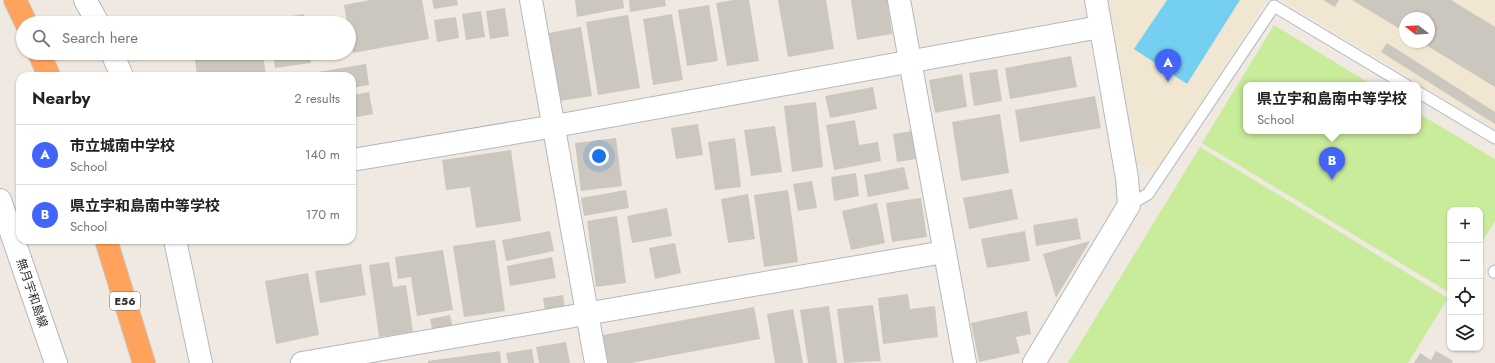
<!DOCTYPE html>
<meta charset="utf-8">
<style>
:root{--surface:#fff;--page:#f2f2f2;--text:#222;--muted:#767676;--line:#e0e0e0;--accent:#4264fb}
body{margin:0;font-family:Jost,"Noto Sans JP",sans-serif;background:var(--page);color:var(--text)}
.controls{position:absolute;right:12px;bottom:12px;display:grid;overflow:hidden;border-radius:8px;box-shadow:0 1px 3px #0004}
.controls button{width:36px;height:36px;display:grid;place-items:center;padding:0;border:0;border-bottom:1px solid var(--line);background:var(--surface);color:var(--text);font:20px sans-serif}
.compass{position:absolute;left:1399px;top:12px;width:36px;height:36px;border-radius:50%;background:var(--surface);box-shadow:0 1px 3px #0004;rotate:287deg}
.you{position:absolute;left:599px;top:156px;width:14px;height:14px;margin:-10px;border:3px solid #fff;border-radius:50%;background:#1a73e8;box-shadow:0 0 0 6px #1a73e833}
.badge{display:grid;place-items:center;width:26px;height:26px;border-radius:50%;background:var(--accent);color:#fff;font-size:13px;font-weight:700}
.pin{position:absolute;translate:-50% -33px;filter:drop-shadow(0 1px 2px #0008)}
.pin::after{content:'';position:absolute;top:21px;width:14px;height:12px;background:inherit;clip-path:polygon(0 0,100% 0,50% 100%)}
.popup{position:absolute;left:1243px;top:82px;width:178px;height:52px;box-sizing:border-box;display:grid;place-content:center;border-radius:8px;background:var(--surface);filter:drop-shadow(0 1px 3px #0005);font-size:13px;white-space:nowrap;color:var(--muted)}
.popup b{font-size:15px;color:var(--text)}
.popup::after{content:'';position:absolute;left:50%;top:100%;margin-left:-8px;border:8px solid transparent;border-top-color:var(--surface)}
.list{margin:0;padding:0;list-style:none}
h2{display:flex;justify-content:space-between;align-items:center;height:52px;margin:0;padding:0 16px;font-size:17px}
h2 small{font-size:13px;font-weight:400;color:var(--muted)}
.list li{display:grid;grid-template-columns:26px 1fr auto;gap:12px;align-items:center;box-sizing:border-box;height:60px;padding:0 16px;border-top:1px solid var(--line)}
.list b{display:block;font-size:15px;white-space:nowrap}
.list p{margin:0;font-size:13px;white-space:nowrap;color:var(--muted)}
.list em{font-size:13px;font-style:normal;color:var(--muted)}
.icon{flex:none;width:22px;height:22px;fill:none;stroke:currentColor;stroke-width:2;stroke-linecap:round;stroke-linejoin:round}
.map{position:relative;flex:none;width:1495px;height:363px;overflow:hidden}
.search{position:absolute;background:var(--surface);box-shadow:0 1px 3px #0004;left:16px;top:16px;width:340px;height:44px;display:flex;align-items:center;gap:10px;box-sizing:border-box;padding:0 14px;border-radius:22px;color:var(--muted);font-size:15px}
.panel{position:absolute;background:var(--surface);box-shadow:0 1px 3px #0004;left:16px;top:72px;width:340px;height:172px;border-radius:12px}
.map>svg:first-child{display:block}
</style>
<div class="map">
<svg width="1495" height="363" viewBox="0 0 1495 363">
<rect width="100%" height="100%" fill="#efe9e1"/>
<g fill="#f0e6d1" fill-rule="evenodd">
<path d="M1108 0H1267L1156 172 1136 164Z"/>
<path d="M1282 0H1495V129ZM1405 18H1429V42H1405Z"/>
</g>
<g fill="#c9ec9a">
<path d="M1274 25 1372 85H1246V131H1418V113L1495 159V221L1480 245V210H1450V293L1202 143Z"/>
<path d="M1200 147 1448 298 1408 363H1068Z"/>
</g>
<path fill="#75cff0" d="M1167 0H1240L1187 84 1134 49Z"/>
<g fill="#cbc7bf">
<path d="M370 0H422L429 39 353 53 349 23H347L344 5Z"/>
<path d="M432 0H457L458 5 434 9Z"/>
<path d="M575 0H623L624 8 577 17Z"/>
<path d="M629 0H665L666 6 630 12Z"/>
<path d="M734 0H749L759 61 727 66 716 3Z"/>
<path d="M778 0H826L834 49 788 57Z"/>
<path d="M851 0H887L892 34 857 40Z"/>
<path d="M1323 0H1339L1335 7Z"/>
<path d="M1352 0H1451L1495 27V87L1421 42H1429V18H1405V32Z"/>
<path d="M709 5 718 61 687 66 678 10Z"/>
<path d="M505 8 509 36 490 39 486 11Z"/>
<path d="M481 11 485 37 466 40 462 14Z"/>
<path d="M304 14 305 23H269V20Z"/>
<path d="M672 14 683 80 653 85 643 19Z"/>
<path d="M628 15 640 88 598 95 586 22Z"/>
<path d="M456 17 459 38 437 42 434 20Z"/>
<path d="M211 18 212 23H190L189 21Z"/>
<path d="M581 27 592 96 560 101 549 33Z"/>
<path d="M1387 43 1495 112V124L1381 52Z"/>
<path d="M194 53H263L266 76H197Z"/>
<path d="M273 53H309L311 63 275 68Z"/>
<path d="M1071 56 1077 87 1010 99 1005 68Z"/>
<path d="M366 64 369 85 352 88V76H319L318 72Z"/>
<path d="M997 69 1002 101 974 106 969 73Z"/>
<path d="M962 74 967 107 935 113 929 80Z"/>
<path d="M873 87 877 109 830 118 825 96Z"/>
<path d="M369 92 373 114 352 118V95Z"/>
<path d="M1095 96 1101 128 1020 142 1015 110Z"/>
<path d="M816 102 823 167 792 172 784 106Z"/>
<path d="M1000 114 1009 173 961 181 952 122Z"/>
<path d="M855 120 859 145 878 142 881 161 834 170 826 125Z"/>
<path d="M698 124 703 155 676 159 671 128Z"/>
<path d="M775 126 782 172 751 176 744 130Z"/>
<path d="M912 131 916 159 897 162 893 134Z"/>
<path d="M616 138 622 186 581 191 575 143Z"/>
<path d="M735 138 741 187 715 190 708 142Z"/>
<path d="M511 150 521 221 476 228 470 187 446 190 442 160Z"/>
<path d="M904 167 909 189 868 197 864 175Z"/>
<path d="M856 173 859 196 834 201 831 177Z"/>
<path d="M812 181 817 208 798 211 793 184Z"/>
<path d="M1012 189 1018 219 969 229 963 198Z"/>
<path d="M626 190 629 208 584 216 581 198Z"/>
<path d="M788 190 798 262 764 267 754 195Z"/>
<path d="M748 194 755 239 728 243 721 199Z"/>
<path d="M921 198 927 237 892 242 886 203Z"/>
<path d="M877 203 885 243 851 250 842 211Z"/>
<path d="M667 208 672 236 632 243 627 216Z"/>
<path d="M617 216 626 283 596 287 587 221Z"/>
<path d="M1077 218 1081 239 1036 246 1033 225Z"/>
<path d="M550 231 554 251 506 261 502 240Z"/>
<path d="M1025 231 1030 261 987 268 981 239Z"/>
<path d="M495 240 505 311 464 317 453 246Z"/>
<path d="M1090 241 1056 298 1043 254Z"/>
<path d="M675 243 681 273 655 279 649 248Z"/>
<path d="M443 250 453 310 417 316 411 277 398 279 395 257Z"/>
<path d="M552 257 556 278 510 286 507 266Z"/>
<path d="M389 262 393 287 406 285 413 332 379 337 369 265Z"/>
<path d="M361 264 366 295 320 303 315 271Z"/>
<path d="M308 273 319 335 276 344 265 281Z"/>
<path d="M908 294 910 309 935 306 938 337 883 344 878 298Z"/>
<path d="M563 295 565 310 545 312 543 298Z"/>
<path d="M873 305 881 361 844 363 837 309Z"/>
<path d="M829 306 837 363H808L800 310Z"/>
<path d="M754 307 760 339 631 363H608L603 335Z"/>
<path d="M793 309 803 363H775L767 314Z"/>
<path d="M1027 311 1031 334 1016 337 1020 353 979 362 971 323Z"/>
<path d="M450 315 453 329 433 333 430 319Z"/>
<path d="M566 342 570 363H539L536 347Z"/>
<path d="M532 349 534 363H508L506 353Z"/>
<path d="M500 351 501 363H428V361Z"/>
<path d="M1436 351 1453 361 1452 363H1414L1420 353 1431 360Z"/>
</g>
<g fill="none" stroke-linecap="round" stroke-linejoin="round">
<defs>
<g id="lane">
<path d="M1418 92 1495 138"/>
<path d="M1129 205 1148 194 1274 6 1406 85"/>
<path d="M1494 272 1495 271"/>
</g>
<g id="street">
<path d="M531 0 596 363"/>
<path d="M899 0 965 363"/>
<path d="M352 160 555 126 1100 27"/>
<path d="M302 363 944 252"/>
<path d="M1034 363 1129 205 1127 178 1096 0"/>
</g>
<g id="secondary">
<path d="M85 0 98 23"/>
<path d="M112 53 122 76"/>
<path d="M0 200 56 363"/>
<path d="M175 240 201 363"/>
</g>
<g id="highway">
<path d="M15 0 26 23"/>
<path d="M39 53 49 76"/>
<path d="M106 240 144 363"/>
</g>
</defs>
<use href="#lane" stroke="#b4b7c1" stroke-width="13"/>
<use href="#street" stroke="#b4b7c1" stroke-width="24"/>
<use href="#secondary" stroke="#b4b7c1" stroke-width="24"/>
<use href="#highway" stroke="#c9c9c9" stroke-width="24"/>
<use href="#lane" stroke="#fff" stroke-width="11"/>
<use href="#street" stroke="#fff" stroke-width="22"/>
<use href="#secondary" stroke="#fff" stroke-width="22"/>
<use href="#highway" stroke="#ffa35c" stroke-width="22"/>
</g>
<g text-anchor="middle" dominant-baseline="central" stroke-width="3" stroke-linejoin="round" paint-order="stroke">
<rect fill="#fff" stroke="#6d6d6d" stroke-width="1" x="110" y="292" width="30" height="18" rx="3"/>
<g font-size="11" font-weight="bold" fill="#2e2e2e">
<text x="125" y="301">E56</text>
</g>
<g font-size="12" fill="#2e2e2e" stroke="#fff">
<text transform="translate(32 293) rotate(71)">無月宇和島線</text>
</g>
</g>
</svg>
<div class="controls">
<button>+</button>
<button>−</button>
<button><svg class="icon" aria-label="locate" viewBox="0 0 24 24"><circle cx="12" cy="12" r="6"/><path d="M12 2v4M12 18v4M2 12h4M18 12h4"/></svg></button>
<button><svg class="icon" aria-label="layers" viewBox="0 0 24 24"><path d="M12 4l9 5-9 5-9-5zM3 14l9 5 9-5"/></svg></button>
</div>
<svg class="compass" viewBox="-18 -18 36 36"><path d="M0-13l5 13h-10z" fill="#e53935"/><path d="M0 13l5-13h-10z" fill="#767676"/></svg>
<div class="you"></div>
<div class="pin badge" style="left:1168px;top:82px">A</div>
<div class="pin badge" style="left:1332px;top:180px">B</div>
<div class="popup"><b>県立宇和島南中等学校</b>School</div>
<div class="search"><svg class="icon" aria-label="search" viewBox="0 0 24 24"><circle cx="10" cy="10" r="6"/><path d="M15 15l6 6"/></svg>Search here</div>
<section class="panel">
<h2>Nearby<small>2 results</small></h2>
<ul class="list">
<li><span class="badge">A</span><div><b>市立城南中学校</b><p>School</p></div><em>140 m</em></li>
<li><span class="badge">B</span><div><b>県立宇和島南中等学校</b><p>School</p></div><em>170 m</em></li>
</ul>
</section>
</div>
